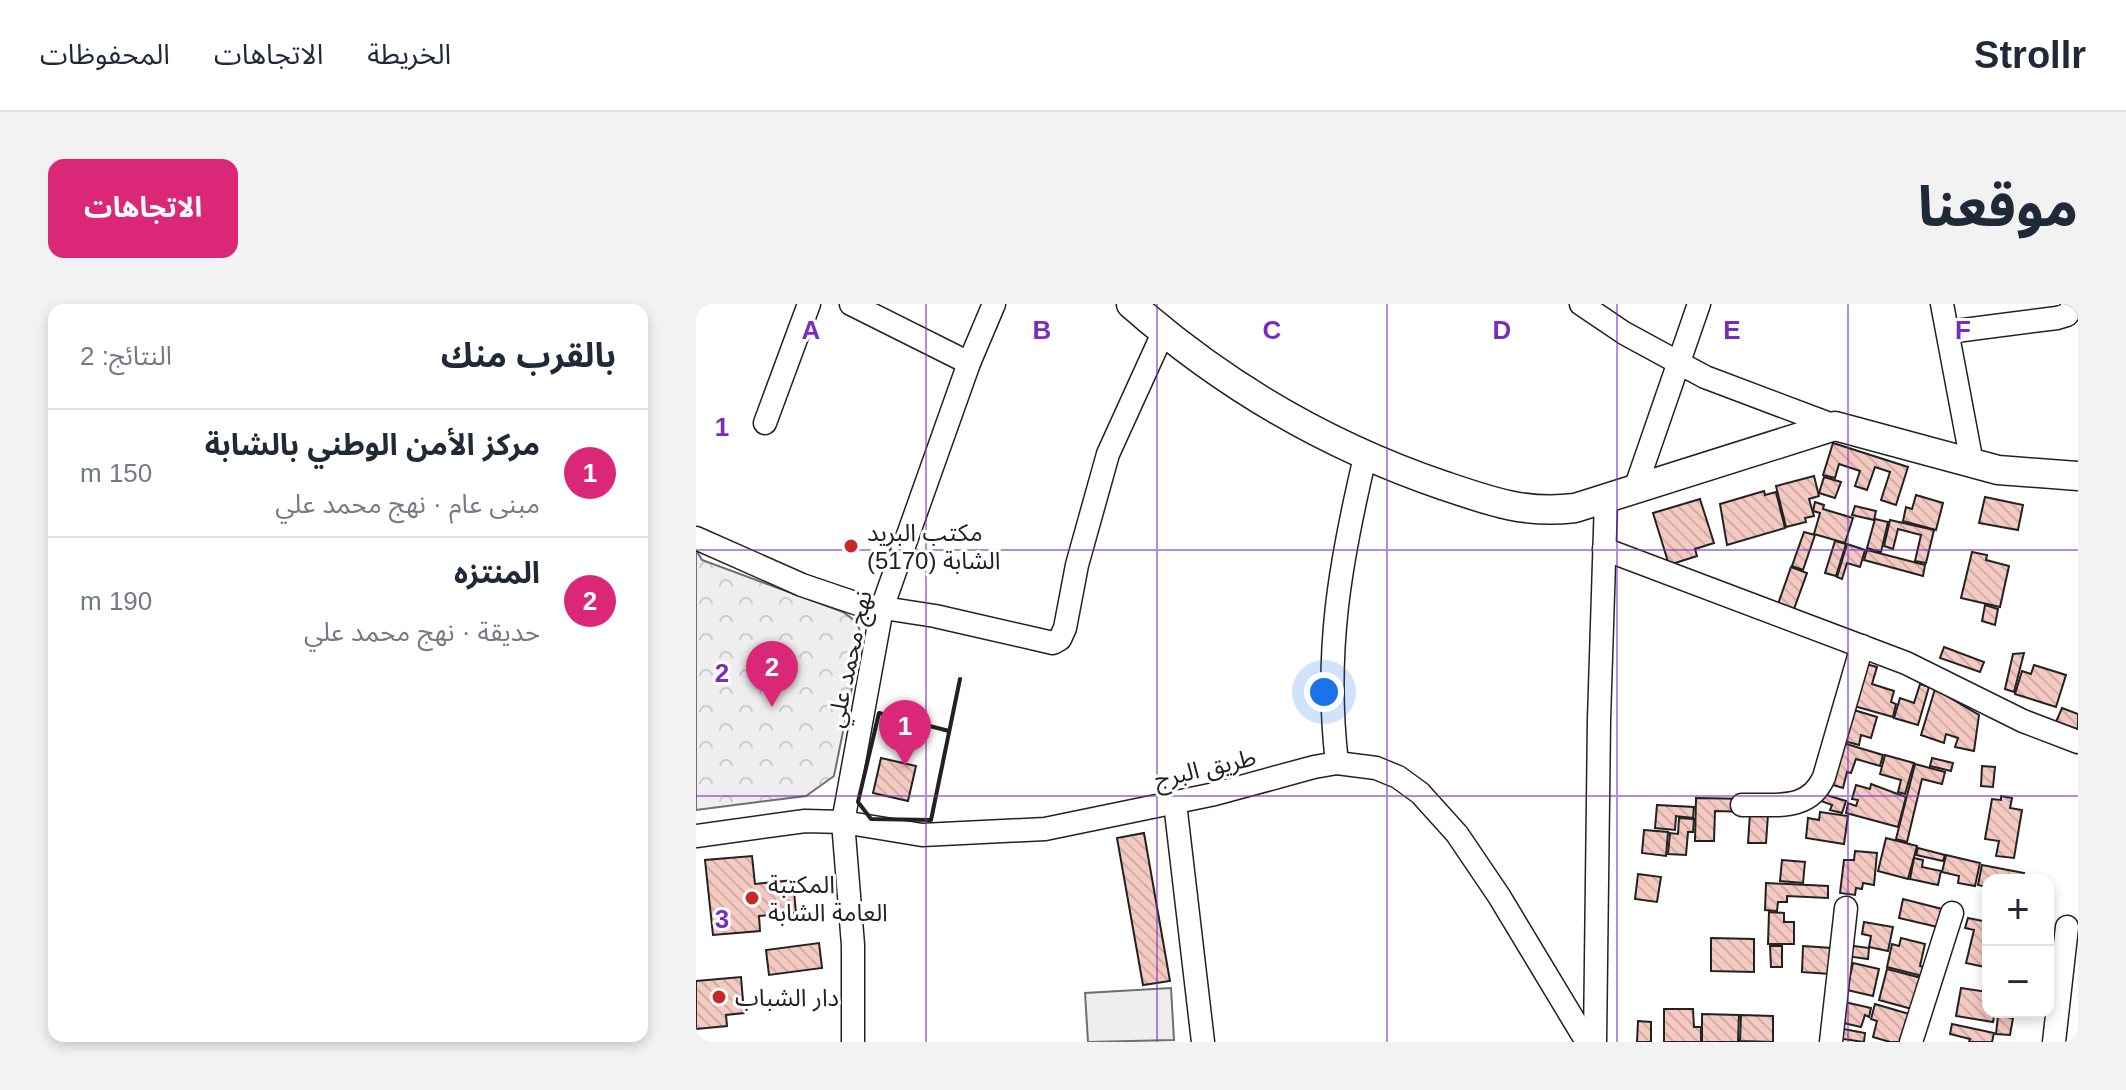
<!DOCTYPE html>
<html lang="ar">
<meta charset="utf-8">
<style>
:root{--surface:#fff;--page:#f2f2f3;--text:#1f2937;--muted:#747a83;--line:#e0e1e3;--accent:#db2777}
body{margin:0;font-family:Arial,"Noto Sans Arabic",sans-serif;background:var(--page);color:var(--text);direction:rtl}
.controls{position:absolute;right:24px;bottom:24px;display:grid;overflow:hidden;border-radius:16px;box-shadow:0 4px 12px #0003}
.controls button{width:72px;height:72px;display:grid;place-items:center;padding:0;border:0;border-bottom:2px solid var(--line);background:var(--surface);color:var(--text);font:40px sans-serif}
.you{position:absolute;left:628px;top:388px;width:28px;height:28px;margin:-20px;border:6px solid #fff;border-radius:50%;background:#1a73e8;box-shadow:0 0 0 12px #1a73e833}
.badge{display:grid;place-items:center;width:52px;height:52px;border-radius:50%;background:var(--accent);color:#fff;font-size:26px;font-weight:700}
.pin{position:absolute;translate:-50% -66px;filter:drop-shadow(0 2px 4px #0008)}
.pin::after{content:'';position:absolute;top:42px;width:28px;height:24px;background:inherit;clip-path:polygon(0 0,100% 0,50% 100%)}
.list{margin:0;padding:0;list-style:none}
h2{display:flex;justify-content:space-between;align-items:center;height:104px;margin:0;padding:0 32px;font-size:34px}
h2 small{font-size:26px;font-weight:400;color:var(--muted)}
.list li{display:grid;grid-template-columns:52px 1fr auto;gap:24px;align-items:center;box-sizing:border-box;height:128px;padding:0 32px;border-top:2px solid var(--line)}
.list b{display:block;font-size:30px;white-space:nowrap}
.list p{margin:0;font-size:26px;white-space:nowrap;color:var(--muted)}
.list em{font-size:26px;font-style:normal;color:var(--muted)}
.map{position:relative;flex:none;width:1382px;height:738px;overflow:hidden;direction:ltr;border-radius:16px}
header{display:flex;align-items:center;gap:48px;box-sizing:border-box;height:112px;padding:0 40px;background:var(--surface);border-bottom:2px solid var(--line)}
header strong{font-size:38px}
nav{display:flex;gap:44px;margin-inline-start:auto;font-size:28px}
.intro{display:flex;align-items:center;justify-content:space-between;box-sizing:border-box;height:192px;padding:0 48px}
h1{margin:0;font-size:56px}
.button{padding:20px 36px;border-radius:16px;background:var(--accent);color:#fff;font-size:28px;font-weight:700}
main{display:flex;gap:48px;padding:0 48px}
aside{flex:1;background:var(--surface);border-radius:16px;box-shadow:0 4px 12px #0003}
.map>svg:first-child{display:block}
</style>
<header>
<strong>Strollr</strong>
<nav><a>الخريطة</a><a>الاتجاهات</a><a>المحفوظات</a></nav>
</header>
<div class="intro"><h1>موقعنا</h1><a class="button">الاتجاهات</a></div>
<main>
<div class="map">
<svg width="1382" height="738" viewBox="0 0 1382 738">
<defs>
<pattern id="park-crowns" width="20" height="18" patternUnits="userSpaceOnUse" patternTransform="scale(2)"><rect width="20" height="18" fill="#eee"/><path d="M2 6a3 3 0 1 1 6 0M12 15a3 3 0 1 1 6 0" fill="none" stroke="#ccc"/></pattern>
<pattern id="building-back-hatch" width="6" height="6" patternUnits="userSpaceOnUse" patternTransform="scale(2)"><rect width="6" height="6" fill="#f3c9c0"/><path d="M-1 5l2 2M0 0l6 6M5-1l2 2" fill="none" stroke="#d0aca5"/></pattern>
</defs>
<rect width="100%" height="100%" fill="#fff"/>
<path fill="#eee" stroke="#6f6f6f" stroke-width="2" d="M475 684 478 736 392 738 389 689Z"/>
<path fill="url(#park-crowns)" stroke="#6f6f6f" stroke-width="2" d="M0 246 6 256 147 308 161 318 166 334 138 472 110 492 0 506Z"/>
<g fill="url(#building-back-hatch)" stroke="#222" stroke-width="2">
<path d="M1137 139 1212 163 1200 201 1185 196 1194 168 1179 163 1171 186 1159 182 1164 167 1143 160 1139 174 1127 171Z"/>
<path d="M1118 172 1123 192 1113 195 1118 212 1109 214 1110 218 1090 223 1080 182Z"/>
<path d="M1128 173 1145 178 1139 194 1123 189Z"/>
<path d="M1068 187 1069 191 1080 188 1089 224 1031 241 1024 200Z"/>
<path d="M1220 191 1247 199 1240 226 1207 217 1210 203 1216 205Z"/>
<path d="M1289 193 1327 201 1322 226 1283 219Z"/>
<path d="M1004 195 1018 239 999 245 1001 252 973 261 957 209Z"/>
<path d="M1119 198 1128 201 1127 205 1157 214 1149 239 1118 230 1124 209 1117 207Z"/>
<path d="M1159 202 1180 207 1178 216 1156 211Z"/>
<path d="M1179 215 1192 218 1185 248 1171 244Z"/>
<path d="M1194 216 1238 226 1230 259 1219 257 1225 231 1202 225 1197 245 1188 242Z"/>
<path d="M1108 228 1119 231 1107 266 1096 262Z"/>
<path d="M1139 237 1150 240 1140 272 1129 269Z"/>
<path d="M1151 240 1169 246 1164 263 1151 259 1146 275 1141 273Z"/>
<path d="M1171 246 1229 261 1227 272 1168 256Z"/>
<path d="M1276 248 1291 251 1290 256 1313 262 1304 303 1265 294Z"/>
<path d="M1095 263 1111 269 1098 305 1082 300Z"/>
<path d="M1289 301 1302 305 1299 321 1286 317Z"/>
<path d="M1248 343 1288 358 1284 368 1244 354Z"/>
<path d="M1328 349 1318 388 1309 385 1317 350Z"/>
<path d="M1170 360 1181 363 1176 380 1198 387 1195 398 1200 400 1197 413 1158 402Z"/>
<path d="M1338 361 1370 371 1360 403 1319 390 1326 367 1335 370Z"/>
<path d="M1224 380 1233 383 1222 421 1198 414 1204 394 1218 399Z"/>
<path d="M1239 385 1283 411 1278 447 1259 443 1262 434 1250 430 1248 439 1225 431Z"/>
<path d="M1366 404 1382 410V425L1360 418Z"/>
<path d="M1158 406 1181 413 1175 434 1165 431 1163 441 1148 437Z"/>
<path d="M1147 439 1187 451 1184 462 1160 455 1155 469 1151 468 1147 484 1134 480Z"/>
<path d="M1189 451 1218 459 1209 490 1202 488 1205 476 1184 470Z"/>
<path d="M185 454 220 462 212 497 177 489Z"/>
<path d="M1236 454 1257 459 1255 467 1234 462Z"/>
<path d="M1219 460 1249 468 1246 480 1226 475 1211 538 1200 535Z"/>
<path d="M1286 462 1299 463 1297 483 1285 482Z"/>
<path d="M1175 480 1210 493 1202 523 1150 509 1152 499 1160 502 1162 496 1156 495 1160 481 1174 485Z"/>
<path d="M1127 490 1150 497 1146 509 1134 506 1136 501 1125 497Z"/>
<path d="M1305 492 1316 494 1314 504 1326 506 1318 554 1300 552 1303 537 1289 535 1296 495 1305 496Z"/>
<path d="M1000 494 1054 495 1053 508 1019 507 1018 537H999Z"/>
<path d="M1055 495 1073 497 1070 539H1052Z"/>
<path d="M961 501 998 503 997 514 980 512 979 526 959 524Z"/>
<path d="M1124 508 1152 512 1148 540 1110 534 1112 514 1123 516Z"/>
<path d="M983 514 998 515 997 528H992L990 551 972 550 974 529 982 530Z"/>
<path d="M948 526 972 528 970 552 946 549Z"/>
<path d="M448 529 474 677 447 681 421 534Z"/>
<path d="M1190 534 1221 542 1212 575 1182 567Z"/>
<path d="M1222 544 1249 551 1247 557 1220 551Z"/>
<path d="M1159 547 1181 549 1178 581 1167 579 1166 585 1160 584 1159 591 1144 589 1148 556H1158Z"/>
<path d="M1250 551 1284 559 1279 582 1262 579 1263 572 1246 568Z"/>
<path d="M56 552 59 580 97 576 100 609 63 612 64 627 17 631 9 556Z"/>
<path d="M1218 554 1227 556 1226 563 1245 567 1242 581 1214 575Z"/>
<path d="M1086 556 1109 558 1107 579 1084 577Z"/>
<path d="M1286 561 1328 569 1326 576 1300 575 1292 576V583L1282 581Z"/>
<path d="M942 570 965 573 961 598 939 595Z"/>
<path d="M1070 579 1132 582V594L1091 592V598H1082L1081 607 1069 606Z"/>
<path d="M1207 595 1254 607 1250 625 1203 614Z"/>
<path d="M1073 608 1088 609V618H1098V640H1072Z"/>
<path d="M1272 614 1292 618V655L1289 663 1270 659 1278 626 1269 624Z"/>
<path d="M1168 618 1197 623 1192 647 1173 643 1175 632 1166 630Z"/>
<path d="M1015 634 1058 635V668L1015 667Z"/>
<path d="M1205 634 1229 640 1224 662 1236 665 1234 674 1191 663 1196 640 1203 642Z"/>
<path d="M123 639 126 664 73 671 70 646Z"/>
<path d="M1151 641 1173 644 1172 655 1150 652Z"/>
<path d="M1074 642H1086V663H1075Z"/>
<path d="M1107 642 1136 644 1134 670 1106 668Z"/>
<path d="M1157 659 1183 665 1177 692 1151 686Z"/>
<path d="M1191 665 1233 676 1216 705 1183 696Z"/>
<path d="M45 673 48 709 30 711 31 722 0 725V677Z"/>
<path d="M1265 684 1292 688V708H1299L1297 718 1260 712Z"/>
<path d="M1144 697 1175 704 1173 713 1169 711 1165 723 1143 718Z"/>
<path d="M1179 700 1220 712 1213 738H1194L1177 733 1181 717 1175 715Z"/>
<path d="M968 705H997L998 723H1005V738H968Z"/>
<path d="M1006 710 1043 711 1042 738H1006Z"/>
<path d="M1045 711 1077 712V738L1044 737Z"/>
<path d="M1302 712 1317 714 1314 731 1300 730Z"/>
<path d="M942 717 955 718V738H941Z"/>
<path d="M1256 720 1298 729 1296 738H1273L1274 735 1254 730Z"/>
<path d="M1142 724 1169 729 1168 738 1140 734Z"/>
</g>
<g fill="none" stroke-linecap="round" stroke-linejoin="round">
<defs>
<g id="minor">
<path d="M155 0 273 59"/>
<path d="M885 0 928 29 1009 73 1139 122"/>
<path d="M1246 0 1276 159"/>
<path d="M1252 28 1361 14 1371 11 1379 0"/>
<path d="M69 119 113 0"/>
<path d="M939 185 1003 0"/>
<path d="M0 234 106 281 162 300 239 312 357 339 364 335 369 324 381 261 412 150 467 29"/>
<path d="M908 245 1210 359 1327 417 1382 438"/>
<path d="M641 459C628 349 644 259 669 153"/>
<path d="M479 499 507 738"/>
<path d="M1046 501C1079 500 1113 508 1128 473L1166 342"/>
<path d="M0 532 109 517 147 518 226 531 349 525 519 490 618 463 641 459 680 464 702 473 724 489 761 530 803 592 891 738"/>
<path d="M157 738V641L147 518 186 304 273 59 298 0"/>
<path d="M899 738 903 416 910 195"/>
<path d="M1135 738 1150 604"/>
<path d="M1215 738 1256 609"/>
<path d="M1358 738 1371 623"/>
</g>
<path id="major" d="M435 0C528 82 631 142 749 182 796 198 830 210 879 204L1139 122 1302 166 1382 172"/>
</defs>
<use href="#minor" stroke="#222" stroke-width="25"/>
<use href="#major" stroke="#222" stroke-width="31"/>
<use href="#minor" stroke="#fff" stroke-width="22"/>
<use href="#major" stroke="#fff" stroke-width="28"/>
<path stroke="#222" stroke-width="4" d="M253 427 183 409 162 498 175 515 235 516 264 375"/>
</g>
<path fill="none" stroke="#7b2cbf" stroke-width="2" stroke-opacity="0.55" d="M230 0V738M461 0V738M691 0V738M921 0V738M1152 0V738M0 246H1382M0 492H1382"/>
<g fill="#c62828" stroke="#fff" stroke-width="3">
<circle cx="155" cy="242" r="8"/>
<circle cx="56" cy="594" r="8"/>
<circle cx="23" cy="693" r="8"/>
</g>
<g text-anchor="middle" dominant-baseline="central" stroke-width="6" stroke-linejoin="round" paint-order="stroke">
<g font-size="24" fill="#222" stroke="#fff" text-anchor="start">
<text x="171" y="228">مكتب البريد<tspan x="171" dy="28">الشابة (5170)</tspan></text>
<text x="72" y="580">المكتبة<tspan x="72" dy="28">العامة الشابة</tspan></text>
<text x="39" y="693">دار الشباب</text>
</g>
<g font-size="24" fill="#222" stroke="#fff">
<text transform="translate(153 355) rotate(-78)">نهج محمد علي</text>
<text transform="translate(509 464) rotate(-13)">طريق البرج</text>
</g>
</g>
<g font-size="26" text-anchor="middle" font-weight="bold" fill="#7b2cbf" stroke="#fff" stroke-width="6" stroke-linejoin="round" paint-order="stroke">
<text x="115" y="35">A</text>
<text x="346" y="35">B</text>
<text x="576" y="35">C</text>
<text x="806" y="35">D</text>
<text x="1036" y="35">E</text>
<text x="1267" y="35">F</text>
<text x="26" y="132">1</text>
<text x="26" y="378">2</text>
<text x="26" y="624">3</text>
</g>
</svg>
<div class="controls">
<button>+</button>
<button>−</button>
</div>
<div class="you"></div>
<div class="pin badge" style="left:209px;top:462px">1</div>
<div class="pin badge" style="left:76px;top:403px">2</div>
</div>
<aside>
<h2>بالقرب منك<small>النتائج: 2</small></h2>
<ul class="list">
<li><span class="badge">1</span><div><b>مركز الأمن الوطني بالشابة</b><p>مبنى عام · نهج محمد علي</p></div><em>150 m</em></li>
<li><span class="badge">2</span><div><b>المنتزه</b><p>حديقة · نهج محمد علي</p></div><em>190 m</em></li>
</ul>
</aside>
</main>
